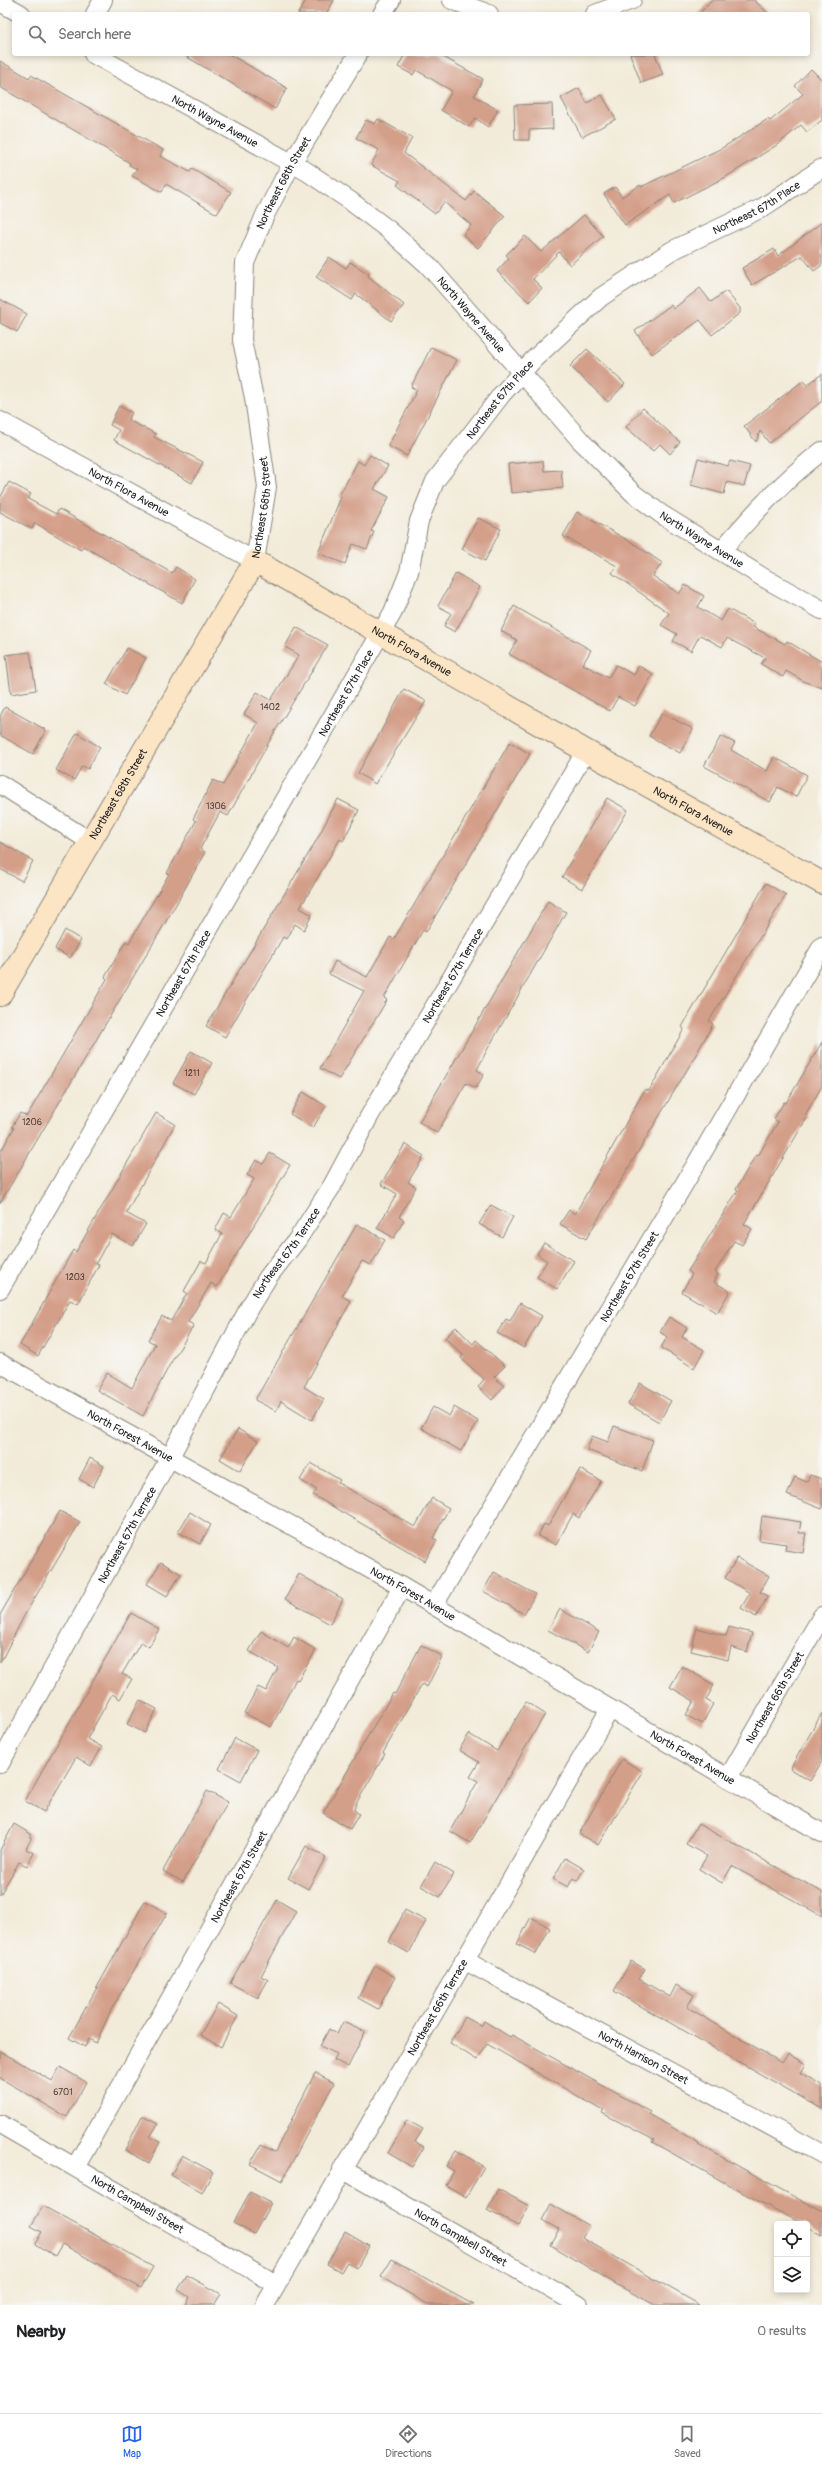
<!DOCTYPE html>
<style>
:root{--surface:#fff;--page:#f2f2f2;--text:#202124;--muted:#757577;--line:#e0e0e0;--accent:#2563eb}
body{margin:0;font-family:Pangolin,sans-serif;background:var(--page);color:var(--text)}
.controls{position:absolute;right:12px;bottom:12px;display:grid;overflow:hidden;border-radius:4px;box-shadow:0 2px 6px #0003}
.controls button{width:36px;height:36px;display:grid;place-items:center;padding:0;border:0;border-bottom:1px solid var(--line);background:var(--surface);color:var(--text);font:20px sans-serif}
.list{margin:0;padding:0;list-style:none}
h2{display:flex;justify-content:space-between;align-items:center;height:52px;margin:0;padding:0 16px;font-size:17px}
h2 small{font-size:13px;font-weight:400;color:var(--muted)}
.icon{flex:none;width:22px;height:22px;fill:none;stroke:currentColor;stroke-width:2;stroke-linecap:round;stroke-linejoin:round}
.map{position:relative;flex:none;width:822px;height:2305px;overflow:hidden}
.search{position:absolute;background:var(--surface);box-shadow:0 2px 6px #0003;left:12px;right:12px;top:12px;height:44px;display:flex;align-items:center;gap:10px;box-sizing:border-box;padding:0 14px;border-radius:4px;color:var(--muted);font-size:15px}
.sheet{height:108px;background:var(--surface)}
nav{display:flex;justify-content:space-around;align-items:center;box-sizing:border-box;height:56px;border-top:1px solid var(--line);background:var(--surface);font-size:11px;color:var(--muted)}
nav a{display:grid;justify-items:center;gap:2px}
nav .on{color:var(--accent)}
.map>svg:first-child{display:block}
</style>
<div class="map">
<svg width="822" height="2305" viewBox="0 0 822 2305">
<rect width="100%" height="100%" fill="#f6f6f2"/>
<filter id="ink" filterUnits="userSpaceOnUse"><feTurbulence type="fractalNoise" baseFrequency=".025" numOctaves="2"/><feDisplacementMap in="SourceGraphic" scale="8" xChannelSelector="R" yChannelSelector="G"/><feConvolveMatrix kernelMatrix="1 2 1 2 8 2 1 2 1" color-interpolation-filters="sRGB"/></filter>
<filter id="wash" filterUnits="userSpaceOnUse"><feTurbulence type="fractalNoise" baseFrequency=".012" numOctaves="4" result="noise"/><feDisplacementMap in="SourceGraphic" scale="16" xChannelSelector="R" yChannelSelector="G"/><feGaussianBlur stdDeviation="0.9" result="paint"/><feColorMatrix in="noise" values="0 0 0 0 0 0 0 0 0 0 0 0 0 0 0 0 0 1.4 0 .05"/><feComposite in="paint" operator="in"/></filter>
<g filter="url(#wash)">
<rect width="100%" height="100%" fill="#f3ebd9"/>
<g id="blocks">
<g fill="#d49f89">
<path d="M306 0H334L326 14H298Z"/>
<path d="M711 0H754L769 14H699Z"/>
<path d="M182 54H229L287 88 275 109Z"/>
<path d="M405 54H438L483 79 474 96 498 110 488 127 475 118 469 127 441 110 452 91 416 70 413 75 398 67Z"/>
<path d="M630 54H655L663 75 641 83Z"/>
<path d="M0 61 29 78 31 75 163 150 160 156 190 172 192 169 231 192 217 214 166 184 162 192 132 176 137 169 129 165 130 163 0 87Z"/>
<path d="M811 69 822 80V120L807 132 801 125 777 145 726 177 674 203 670 195 625 225 604 194 615 187 622 197 640 185 641 187 722 148 768 119 770 121 803 94 795 86Z"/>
<path d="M579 88 587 103 602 95 616 119 582 137 561 98Z"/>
<path d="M552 104 553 129 529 130V140H515L514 105Z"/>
<path d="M378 119 412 138 404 153 466 201 474 191 505 216 478 248 463 235 471 225 444 202 435 214 397 185 400 181 371 165 379 150 356 138 366 120 375 124Z"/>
<path d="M584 215 603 236 570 265 559 252 533 279 542 288 529 302 497 271 509 258 506 255 525 236 541 252Z"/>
<path d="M822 222V265L814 271 802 256 752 285 742 268 774 249 778 256Z"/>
<path d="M329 257 346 268 350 262 369 274 368 276 404 305 391 321 356 294 352 300 316 277Z"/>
<path d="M700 288 711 302 726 291 740 308V313L712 335 700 320 652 354 635 331 671 305 673 309Z"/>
<path d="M0 299 27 314 17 332 0 323Z"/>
<path d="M431 347 457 360 407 456 388 446 417 390 411 387Z"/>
<path d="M587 349 625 384 608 402 570 366Z"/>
<path d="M822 374V401L769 443 760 431 756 442 744 426 804 380 807 385Z"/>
<path d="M119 406 132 413 128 420 156 434 154 437 203 462 192 483 114 440 119 430 110 425Z"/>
<path d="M643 408 680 442 670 454 660 444 653 451 626 427Z"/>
<path d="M370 455 388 466 374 489 389 497 371 531 374 532 367 549 353 544 345 564 318 553 341 497 339 496 358 461 364 465Z"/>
<path d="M698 458 728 466 730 461 750 466 744 486 727 482 724 494 691 485Z"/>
<path d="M543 461 544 471 561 470 563 488 511 493 508 464Z"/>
<path d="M9 482 31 494 28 499 56 514 59 509 172 573 176 567 195 579 182 603 83 546 81 550 35 523 32 529 0 512V498Z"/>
<path d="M577 512 633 543 662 563 653 576 679 594 685 585 704 596 698 607 721 621 728 609 755 624 753 627 785 644 787 641 822 662V687L805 682 786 671 783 677 761 664 765 658 727 638 722 647 700 635 691 651 673 641 677 634 661 625 669 613 612 573 617 566 563 536Z"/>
<path d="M478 518 501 529 485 561 462 549Z"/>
<path d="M456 573 480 587 455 632 444 626 451 613 438 606Z"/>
<path d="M514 606 591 650 583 664 608 678 616 665 634 675 639 666 653 674 635 706 618 697 610 711 509 654 517 640 501 631Z"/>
<path d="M296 627 328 645 274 733 228 816 220 812 200 849 205 852 178 901 0 1203V1153L14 1128 12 1127 20 1113 27 1116 107 979 105 977 126 941 129 943 169 874 167 873 196 821 193 819 213 780 223 785 258 723 244 714 257 692 271 700 299 655 285 647Z"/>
<path d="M127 648 146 658 125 695 106 684Z"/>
<path d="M30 652 36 690 11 694 6 655Z"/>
<path d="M404 689 426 701 375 784 358 773Z"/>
<path d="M5 707 46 730 33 754 0 735V716Z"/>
<path d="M662 713 693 729 680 753 649 736Z"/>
<path d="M77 733 100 747 88 769 82 766 74 780 56 770Z"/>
<path d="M721 736 735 743 731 750 767 771 774 757 807 775 796 797 778 787 770 802 704 766Z"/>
<path d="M510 742 530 754 426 932 423 930 384 998 387 1000 339 1079 320 1068 364 991 329 974 335 961 367 977 390 937 394 939Z"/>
<path d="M607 798 628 810 582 889 562 877Z"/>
<path d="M338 799 359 810 343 841 340 839 300 908 312 915 304 930 295 924 287 939 283 937 225 1037 206 1026 316 841Z"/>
<path d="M0 842 33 861 22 881 0 869Z"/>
<path d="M766 883 786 895 709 1021 713 1024 694 1058 586 1239 560 1224 569 1210 575 1214 645 1089 649 1091 684 1029 682 1027Z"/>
<path d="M548 901 566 912 486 1052 477 1070 484 1074 476 1088 466 1083 437 1133 419 1122Z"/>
<path d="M65 930 81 940 70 958 55 949Z"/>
<path d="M822 1042V1086L805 1115 808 1116 744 1224 752 1229 742 1245 734 1241 715 1272 718 1274 714 1282 730 1291 717 1313 682 1292 692 1274 688 1271 738 1190 736 1189 756 1155 758 1156 778 1122 774 1119 784 1102 786 1103Z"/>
<path d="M191 1051 212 1063 194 1094 173 1083Z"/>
<path d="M303 1092 326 1106 313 1128 290 1114Z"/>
<path d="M156 1113 175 1124 126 1213 146 1224 133 1246 112 1234 96 1263 99 1265 78 1304 70 1300 38 1356 20 1345 73 1250 76 1252Z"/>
<path d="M405 1144 424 1156 408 1182 416 1187 399 1217 404 1220 394 1238 377 1228 397 1194 381 1184Z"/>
<path d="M270 1153 290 1165 217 1287 211 1283 188 1322 194 1325 169 1366 143 1416 97 1390 107 1373 132 1388 155 1344 148 1340 162 1316 171 1321 187 1293 184 1291 201 1261 206 1263 222 1234 215 1230 224 1213 231 1217 254 1179 247 1175 256 1160 263 1164Z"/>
<path d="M491 1205 513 1217 502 1237 479 1224Z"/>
<path d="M357 1224 385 1240 371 1265 362 1261 342 1296 351 1301 304 1387 324 1399 312 1420 281 1401 276 1411 255 1400Z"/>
<path d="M544 1243 574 1261 557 1289 537 1277 547 1261 537 1254Z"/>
<path d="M520 1303 542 1316 524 1348 497 1333 506 1319 510 1321Z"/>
<path d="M669 1317 687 1328 682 1337 704 1350 694 1368 661 1348 667 1337 660 1332Z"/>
<path d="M456 1327 473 1344 476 1340 505 1366 494 1377 504 1386 492 1400 478 1387 484 1379 461 1358 463 1355 445 1338Z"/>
<path d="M640 1383 671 1401 659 1422 628 1404Z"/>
<path d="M433 1407 449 1416 454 1407 478 1421 461 1451 421 1428Z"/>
<path d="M614 1426 653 1440 642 1471 587 1450 592 1436 608 1442Z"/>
<path d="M238 1429 258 1441 240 1471 220 1459Z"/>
<path d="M90 1458 104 1466 93 1487 79 1479Z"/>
<path d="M311 1463 340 1480 338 1483 415 1527 432 1498 449 1508 433 1538 437 1540 425 1561 313 1495 317 1490 300 1480Z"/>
<path d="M580 1469 601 1481 579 1518 573 1514 556 1545 538 1536 544 1524 548 1526Z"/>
<path d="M810 1475 822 1479V1509L787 1495 795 1477 807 1482Z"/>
<path d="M60 1511 80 1522 24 1616 0 1663V1615Z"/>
<path d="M190 1512 211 1525 200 1544 178 1532Z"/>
<path d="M762 1516 801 1522 799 1533H806L803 1553 785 1550 786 1544 759 1540Z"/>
<path d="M737 1558 769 1576 760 1592 768 1596 756 1617 741 1608 750 1593 725 1578Z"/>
<path d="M161 1562 181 1574 167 1596 147 1584Z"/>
<path d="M494 1572 535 1594 524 1614 483 1591Z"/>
<path d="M299 1574 343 1599 330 1624 285 1599Z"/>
<path d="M560 1609 599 1632 588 1652 548 1630Z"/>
<path d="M131 1613 159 1629 149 1647 141 1642 122 1674 132 1679 120 1699 112 1694 87 1739 102 1747 91 1766 76 1757 44 1812 25 1801Z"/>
<path d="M729 1627 752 1633 747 1652 731 1647 728 1660 691 1651 697 1628 726 1636Z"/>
<path d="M261 1631 288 1648 294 1637 316 1650 298 1680 296 1679 271 1727 244 1713 258 1687 266 1691 278 1668 249 1651Z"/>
<path d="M421 1645 442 1656 439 1663 427 1687 422 1684 383 1753 385 1754 357 1802 354 1810 359 1814 350 1829 323 1813 393 1693 395 1694Z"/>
<path d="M682 1666 714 1685 706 1700 713 1704 702 1724 686 1715 694 1701 670 1687Z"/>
<path d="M140 1700 157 1709 145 1733 127 1724Z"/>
<path d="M526 1702 545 1714 470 1843 450 1831 478 1781 470 1777 479 1762 459 1750 469 1734 497 1751Z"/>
<path d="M822 1713V1761L810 1781 790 1769Z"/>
<path d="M235 1738 257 1750 241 1781 219 1769Z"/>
<path d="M622 1759 643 1772 598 1845 579 1834Z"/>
<path d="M207 1791 228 1802 183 1882 163 1871Z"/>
<path d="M14 1824 31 1834V1839L26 1849 34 1853 27 1866 19 1862 0 1895V1850Z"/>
<path d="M698 1824 822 1892V1916L732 1866 722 1883 699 1869 707 1856 686 1844Z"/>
<path d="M306 1846 326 1857 308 1889 288 1878Z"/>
<path d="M565 1858 584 1869 577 1881 573 1878 568 1887 553 1879Z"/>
<path d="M435 1862 454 1874 440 1897 421 1886Z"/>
<path d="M277 1900 296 1911 261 1976 268 1980 258 1998 230 1983Z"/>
<path d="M145 1901 167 1913 111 2010 96 2043 89 2039 85 2047 69 2038Z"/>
<path d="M405 1910 426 1921 409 1953 389 1942Z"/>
<path d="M531 1917 550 1928 536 1954 517 1944Z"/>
<path d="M631 1961 645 1969 639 1979 670 1997 676 1985 694 1995 687 2007 782 2063 788 2054 806 2064 801 2073 822 2085V2109L614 1991Z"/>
<path d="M375 1966 395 1977 378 2009 358 1998Z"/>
<path d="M218 2004 238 2016 221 2047 200 2035Z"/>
<path d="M465 2017 481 2026 484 2021 510 2037 512 2035 650 2112 649 2114 699 2143 698 2144 822 2212V2235L807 2226V2224H803L745 2194 652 2142 654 2140 602 2113 604 2111 487 2044 477 2060 450 2043Z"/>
<path d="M343 2022 365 2032 348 2067 334 2060 337 2054 320 2046 329 2029 337 2034Z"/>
<path d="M0 2051 52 2081 60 2067 86 2082 67 2117 0 2078Z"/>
<path d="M315 2073 334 2083 282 2181 250 2164 261 2145 275 2152Z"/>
<path d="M142 2116 158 2124 150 2137 160 2142 149 2163 125 2150Z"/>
<path d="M407 2120 423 2129 415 2142 424 2147 412 2167 388 2153Z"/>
<path d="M456 2150 484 2167 466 2197 446 2185 454 2171 446 2166Z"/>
<path d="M182 2155 213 2172 202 2193 171 2175Z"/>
<path d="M498 2189 529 2206 518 2226 487 2210Z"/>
<path d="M250 2192 271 2203 254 2234 233 2223Z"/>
<path d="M551 2204 589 2226 582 2238 700 2305H655L619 2286 551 2245 560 2230 542 2220Z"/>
<path d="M43 2206 153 2267 141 2288 62 2244 55 2256 35 2244 42 2232 31 2226Z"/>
<path d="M345 2232 369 2246 357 2268 347 2262 341 2272 327 2264Z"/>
<path d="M392 2259 441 2287 474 2305H429L381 2277Z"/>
<path d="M187 2275 221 2294 214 2305H185L189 2297 178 2290Z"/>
</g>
</g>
</g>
<g filter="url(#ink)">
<use href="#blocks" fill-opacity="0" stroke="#88847a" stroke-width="1"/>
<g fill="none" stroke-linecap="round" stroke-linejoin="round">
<defs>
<g id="street">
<path d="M452 0 489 14"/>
<path d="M0 2 21 14"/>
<path d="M95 14 103 0"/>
<path d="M382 14 391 0"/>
<path d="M595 14 632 0"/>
<path id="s1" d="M93 54 306 171 349 200 390 231 428 265 581 441 634 494 661 514 764 578 822 610"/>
<path id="s2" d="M0 421 255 561 267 487 254 398 242 340 245 263 265 215 291 165 358 54"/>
<path d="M721 551C752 515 784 480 822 451"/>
<path d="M0 784 91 842"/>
<path id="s3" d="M0 1289 393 612 409 572 419 521 435 481 502 394 534 359 601 297 671 251 762 208 822 168"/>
<path id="s4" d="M0 1363 402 1587 822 1833"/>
<path id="s5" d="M434 1605 696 1164 822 946"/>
<path id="s6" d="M0 1764 170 1457 249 1308 268 1277 297 1240 332 1186 370 1115 586 751"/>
<path id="s7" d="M728 1778 822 1616"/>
<path id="s8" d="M464 1960 822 2154"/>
<path id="s9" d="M0 2124 276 2284"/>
<path id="s10" d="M76 2166 402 1587"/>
<path id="s11" d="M342 2169 579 2305"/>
<path id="s12" d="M265 2305 610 1709"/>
</g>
<g id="secondary">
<path id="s13" d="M0 995 255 561 586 751 822 883"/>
</g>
</defs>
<use href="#street" stroke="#88847a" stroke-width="20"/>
<use href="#secondary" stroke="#88847a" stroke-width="24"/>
<use href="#street" stroke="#fff" stroke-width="18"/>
<use href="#secondary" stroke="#fce5c4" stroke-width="22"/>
</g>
</g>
<g text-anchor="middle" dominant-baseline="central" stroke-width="4" stroke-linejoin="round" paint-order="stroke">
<g font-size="9" fill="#4a3d37">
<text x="270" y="707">1402</text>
<text x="216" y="806">1306</text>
<text x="192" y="1073">1211</text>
<text x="32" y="1122">1206</text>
<text x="75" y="1277">1203</text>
<text x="63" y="2092">6701</text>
</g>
<g font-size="11" fill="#1c1c1c" stroke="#f6f6f2">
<text stroke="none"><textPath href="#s1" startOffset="139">North Wayne Avenue</textPath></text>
<text stroke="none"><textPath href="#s2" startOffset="681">Northeast 68th Street</textPath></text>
<text stroke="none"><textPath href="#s3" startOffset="1349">Northeast 67th Place</textPath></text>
<text stroke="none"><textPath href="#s1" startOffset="463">North Wayne Avenue</textPath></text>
<text stroke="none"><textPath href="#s3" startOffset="1025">Northeast 67th Place</textPath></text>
<text stroke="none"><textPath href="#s2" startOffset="147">North Flora Avenue</textPath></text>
<text stroke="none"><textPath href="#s2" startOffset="345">Northeast 68th Street</textPath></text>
<text stroke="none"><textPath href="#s1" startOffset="787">North Wayne Avenue</textPath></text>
<text stroke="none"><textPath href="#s13" startOffset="684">North Flora Avenue</textPath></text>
<text stroke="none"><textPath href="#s3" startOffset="689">Northeast 67th Place</textPath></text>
<text stroke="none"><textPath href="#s13" startOffset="233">Northeast 68th Street</textPath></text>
<text stroke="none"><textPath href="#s13" startOffset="1008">North Flora Avenue</textPath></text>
<text stroke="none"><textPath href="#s3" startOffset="365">Northeast 67th Place</textPath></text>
<text stroke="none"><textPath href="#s6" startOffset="910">Northeast 67th Terrace</textPath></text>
<text stroke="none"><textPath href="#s6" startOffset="586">Northeast 67th Terrace</textPath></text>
<text stroke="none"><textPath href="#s5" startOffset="382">Northeast 67th Street</textPath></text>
<text stroke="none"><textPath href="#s4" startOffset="149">North Forest Avenue</textPath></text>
<text stroke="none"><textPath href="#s6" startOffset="262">Northeast 67th Terrace</textPath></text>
<text stroke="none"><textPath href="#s4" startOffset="473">North Forest Avenue</textPath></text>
<text stroke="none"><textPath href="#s7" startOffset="93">Northeast 66th Street</textPath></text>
<text stroke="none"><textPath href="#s4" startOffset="797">North Forest Avenue</textPath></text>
<text stroke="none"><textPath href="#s10" startOffset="332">Northeast 67th Street</textPath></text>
<text stroke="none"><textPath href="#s12" startOffset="344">Northeast 66th Terrace</textPath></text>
<text stroke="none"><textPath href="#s8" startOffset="204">North Harrison Street</textPath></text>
<text stroke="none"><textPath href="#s9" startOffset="159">North Campbell Street</textPath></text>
<text stroke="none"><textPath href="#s11" startOffset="137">North Campbell Street</textPath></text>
</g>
</g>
</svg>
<div class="controls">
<button><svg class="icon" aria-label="locate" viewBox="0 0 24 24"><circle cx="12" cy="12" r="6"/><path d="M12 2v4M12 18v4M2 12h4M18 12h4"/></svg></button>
<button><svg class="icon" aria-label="layers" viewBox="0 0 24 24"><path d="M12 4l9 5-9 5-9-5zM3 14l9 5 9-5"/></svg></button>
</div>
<div class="search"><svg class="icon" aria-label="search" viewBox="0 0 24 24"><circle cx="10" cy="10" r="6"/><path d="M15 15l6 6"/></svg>Search here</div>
</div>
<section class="sheet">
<h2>Nearby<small>0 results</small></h2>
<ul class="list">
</ul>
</section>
<nav>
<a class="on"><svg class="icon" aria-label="map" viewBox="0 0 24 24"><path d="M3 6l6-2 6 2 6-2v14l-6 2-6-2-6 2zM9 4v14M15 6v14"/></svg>Map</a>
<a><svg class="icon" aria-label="directions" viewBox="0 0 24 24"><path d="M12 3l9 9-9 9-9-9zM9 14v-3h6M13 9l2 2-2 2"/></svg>Directions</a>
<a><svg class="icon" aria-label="saved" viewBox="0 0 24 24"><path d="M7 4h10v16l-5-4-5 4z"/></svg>Saved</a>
</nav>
